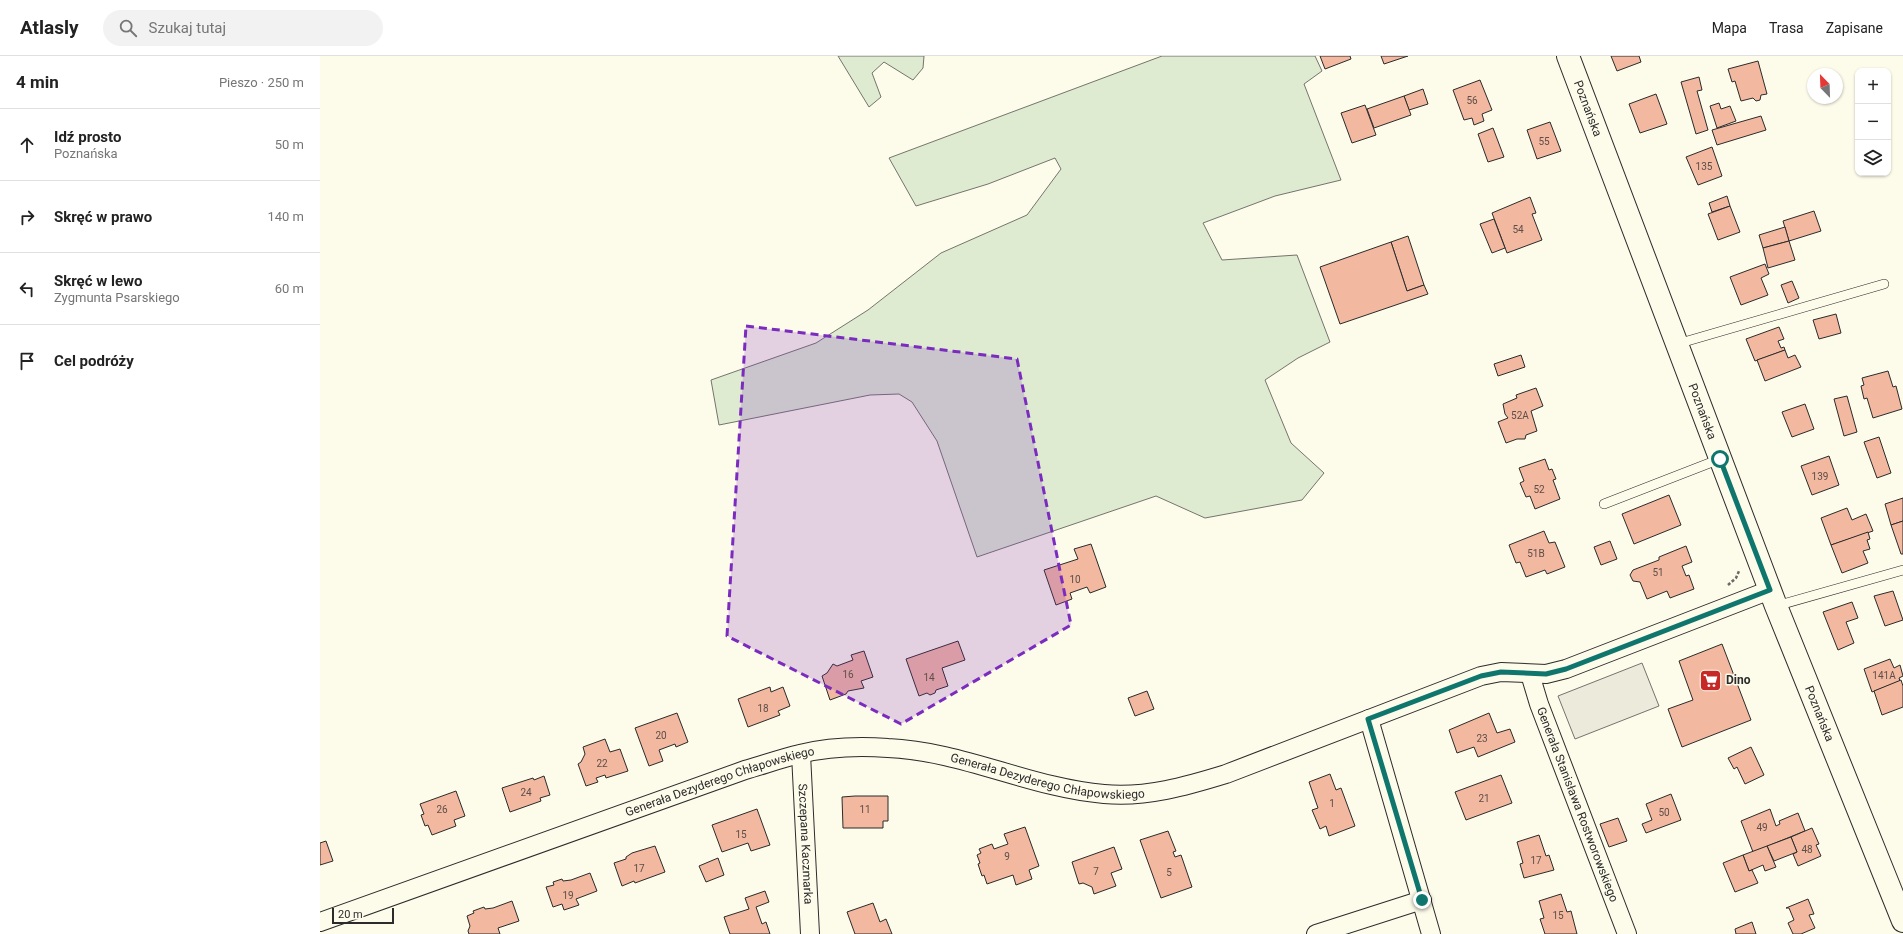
<!DOCTYPE html>
<html lang="pl">
<meta charset="utf-8">
<style>
:root{--surface:#fff;--page:#f2f2f2;--text:#222;--muted:#767676;--line:#e0e0e0}
body{margin:0;font-family:Roboto,sans-serif;background:var(--page);color:var(--text)}
.controls{position:absolute;right:12px;top:12px;display:grid;overflow:hidden;border-radius:8px;box-shadow:0 1px 3px #0004}
.controls button{width:36px;height:36px;display:grid;place-items:center;padding:0;border:0;border-bottom:1px solid var(--line);background:var(--surface);color:var(--text);font:20px sans-serif}
.compass{position:absolute;left:1487px;top:12px;width:36px;height:36px;border-radius:50%;background:var(--surface);box-shadow:0 1px 3px #0004;rotate:337deg}
.scale{position:absolute;left:12px;bottom:10px;width:62px;box-sizing:border-box;padding-left:4px;border:2px solid #2b2b2b;border-top:0;font-size:11px;line-height:14px;white-space:nowrap;color:#2b2b2b;-webkit-text-stroke:3px #fdfbea;paint-order:stroke}
.stop{position:absolute;width:12px;height:12px;margin:-9px;border:3px solid #0f766e;border-radius:50%;background:#fff}
.stop.end{background:#0f766e;border-color:#fff;box-shadow:0 1px 4px #0008}
.list{margin:0;padding:0;list-style:none}
h2{display:flex;justify-content:space-between;align-items:center;height:52px;margin:0;padding:0 16px;font-size:17px}
h2 small{font-size:13px;font-weight:400;color:var(--muted)}
.list li{display:grid;grid-template-columns:26px 1fr auto;gap:12px;align-items:center;box-sizing:border-box;height:72px;padding:0 16px;border-top:1px solid var(--line)}
.list b{display:block;font-size:15px;white-space:nowrap}
.list p{margin:0;font-size:13px;white-space:nowrap;color:var(--muted)}
.list em{font-size:13px;font-style:normal;color:var(--muted)}
.icon{flex:none;width:22px;height:22px;fill:none;stroke:currentColor;stroke-width:2;stroke-linecap:round;stroke-linejoin:round}
.map{position:relative;flex:none;width:1583px;height:878px;overflow:hidden}
header{display:flex;align-items:center;gap:24px;box-sizing:border-box;height:56px;padding:0 20px;background:var(--surface);border-bottom:1px solid var(--line)}
header strong{font-size:19px}
nav{display:flex;gap:22px;margin-inline-start:auto;font-size:14px}
.search{width:280px;height:36px;background:var(--page);display:flex;align-items:center;gap:10px;box-sizing:border-box;padding:0 14px;border-radius:22px;color:var(--muted);font-size:15px}
main{display:flex}
aside{flex:1;background:var(--surface)}
.map>svg:first-child{display:block}
</style>
<header>
<strong>Atlasly</strong>
<div class="search"><svg class="icon" aria-label="search" viewBox="0 0 24 24"><circle cx="10" cy="10" r="6"/><path d="M15 15l6 6"/></svg>Szukaj tutaj</div>
<nav><a>Mapa</a><a>Trasa</a><a>Zapisane</a></nav>
</header>
<main>
<aside>
<h2>4 min<small>Pieszo · 250 m</small></h2>
<ul class="list">
<li><svg class="icon" aria-label="ahead" viewBox="0 0 24 24"><path d="M12 20V5M6 11l6-6 6 6"/></svg><div><b>Idź prosto</b><p>Poznańska</p></div><em>50 m</em></li>
<li><svg class="icon" aria-label="right" viewBox="0 0 24 24"><path d="M7 20v-9h11M14 6l5 5-5 5"/></svg><div><b>Skręć w prawo</b></div><em>140 m</em></li>
<li><svg class="icon" aria-label="left" viewBox="0 0 24 24"><path d="M17 20v-9H6M10 6l-5 5 5 5"/></svg><div><b>Skręć w lewo</b><p>Zygmunta Psarskiego</p></div><em>60 m</em></li>
<li><svg class="icon" aria-label="arrive" viewBox="0 0 24 24"><path d="M6 21V4h12l-3 4 3 4H6"/></svg><div><b>Cel podróży</b></div></li>
</ul>
</aside>
<div class="map">
<svg width="1583" height="878" viewBox="0 0 1583 878">
<rect width="100%" height="100%" fill="#fdfbea"/>
<g fill="#deebd1" stroke="#74746e">
<path d="M518 0H604L603 12 593 24 564 6 552 17 561 41 549 51Z"/>
<path d="M842 0H995L1002 15 984 28 1021 124 955 140 883 167 902 204 977 199 1010 286 978 302 945 324 971 387 1004 417 982 444 885 462 836 440 657 501 617 385 592 346 579 338 550 339 399 369 391 324 496 287 548 254 621 197 707 159 741 113 735 102 668 128 596 150 569 102Z"/>
</g>
<path fill="#eceadb" stroke="#74746e" d="M1322 607 1339 650 1255 683 1238 640Z"/>
<g fill="#f2b8a0" stroke="#2b2b2b">
<path d="M1000 0H1030L1031 3 1005 13Z"/>
<path d="M1061 0H1088L1064 8Z"/>
<path d="M1291 0H1319L1321 6 1297 15Z"/>
<path d="M1438 5 1447 38 1441 39 1440 44 1436 45 1433 42 1421 45 1415 25 1412 26 1408 13Z"/>
<path d="M1379 21 1382 34 1377 35 1388 74 1376 78 1361 26Z"/>
<path d="M1160 24 1172 54 1162 58 1164 65 1154 69 1152 62 1144 64 1133 34Z"/>
<path d="M1103 33 1108 48 1089 54 1084 40Z"/>
<path d="M1336 38 1347 68 1320 77 1309 48Z"/>
<path d="M1084 40 1091 59 1054 72 1047 53Z"/>
<path d="M1399 47 1401 53 1410 50 1416 65 1397 72 1390 50Z"/>
<path d="M1045 49 1056 79 1032 87 1021 57Z"/>
<path d="M1441 60 1446 74 1397 89 1392 74Z"/>
<path d="M1230 66 1241 95 1217 103 1207 74Z"/>
<path d="M1173 72 1184 101 1168 106 1158 78Z"/>
<path d="M1392 91 1402 120 1378 129 1366 101Z"/>
<path d="M1407 140 1410 150 1392 156 1389 147Z"/>
<path d="M1210 141 1216 157 1212 158 1222 184 1187 197 1172 157Z"/>
<path d="M1410 150 1420 176 1398 184 1388 158Z"/>
<path d="M1494 155 1501 175 1469 185 1463 165Z"/>
<path d="M1174 163 1185 192 1172 197 1160 168Z"/>
<path d="M1465 171 1469 185 1443 192 1439 179Z"/>
<path d="M1088 180 1104 229 1087 235 1071 186Z"/>
<path d="M1469 185 1475 204 1448 212 1443 192Z"/>
<path d="M1071 186 1087 235 1104 229 1108 238 1020 268 1000 211Z"/>
<path d="M1445 208 1449 218 1441 222 1448 239 1421 249 1410 221Z"/>
<path d="M1472 225 1479 242 1468 247 1461 229Z"/>
<path d="M1516 258 1521 277 1499 283 1493 264Z"/>
<path d="M1459 271 1464 283 1458 285 1461 292 1464 291 1465 294 1435 305 1426 283Z"/>
<path d="M1465 294 1468 302 1475 299 1481 311 1445 325 1437 304Z"/>
<path d="M1201 299 1205 311 1178 320 1174 308Z"/>
<path d="M1568 315 1573 331 1576 330 1582 353 1553 362 1547 342 1544 343 1541 330 1544 329 1542 322Z"/>
<path d="M1216 332 1223 350 1211 355 1217 375 1206 379 1205 383H1197L1186 387 1178 366 1188 362 1185 358 1183 348 1197 342 1196 339Z"/>
<path d="M1527 340 1537 376 1524 380 1514 343Z"/>
<path d="M1485 348 1494 373 1472 381 1462 356Z"/>
<path d="M1559 381 1571 417 1557 422 1544 386Z"/>
<path d="M1509 400 1519 429 1492 439 1481 410Z"/>
<path d="M1225 403 1229 414 1232 413 1236 423 1233 424 1240 443 1215 453 1210 440 1206 441 1200 427 1204 425 1199 412Z"/>
<path d="M1349 439 1361 469 1314 488 1302 458Z"/>
<path d="M1583 442V465L1571 469 1565 448Z"/>
<path d="M1527 452 1532 464 1546 458 1553 475 1511 489 1501 462Z"/>
<path d="M1583 465V498H1581L1571 469Z"/>
<path d="M1224 475 1229 487 1235 486 1245 511 1227 518 1225 514 1206 521 1200 506 1196 507 1189 489Z"/>
<path d="M1548 476 1550 483 1547 484 1550 493 1543 495 1548 507 1522 517 1511 489Z"/>
<path d="M1290 485 1297 503 1281 509 1274 491Z"/>
<path d="M771 488 786 531 770 537 767 531 750 537 752 543 736 549 724 514 758 503 754 493Z"/>
<path d="M1366 490 1372 506 1362 510 1366 520 1369 519 1374 533 1350 542 1347 535 1327 543 1320 526 1313 525 1310 519 1313 514 1339 504V501Z"/>
<path d="M1573 535 1583 564 1565 570 1554 540Z"/>
<path d="M1532 546 1538 562 1526 566 1534 587 1518 594 1503 556Z"/>
<path d="M638 585 645 604 622 612 628 630 616 634 615 637 610 639 607 637 599 640 586 603Z"/>
<path d="M1402 588 1431 664 1362 691 1348 653 1373 644 1359 605Z"/>
<path d="M544 595 553 621 541 625 544 632 528 635 526 638 510 644 502 620 507 617 513 608 517 610 533 604 531 599Z"/>
<path d="M1570 603 1574 612 1580 609 1583 620 1579 622 1580 625 1552 636 1544 613Z"/>
<path d="M1581 624 1583 630V651L1562 659 1554 635Z"/>
<path d="M450 631 451 636 463 631 470 650 458 655 460 659 428 671 418 643Z"/>
<path d="M827 635 834 653 815 660 808 642Z"/>
<path d="M357 657 368 686 356 691 355 688 339 694 343 705 329 710 315 672Z"/>
<path d="M1169 657 1177 677 1190 673 1195 686 1158 701 1154 691 1137 697 1129 674Z"/>
<path d="M285 683 290 696 300 693 308 715 286 722 285 719 276 722 278 726 266 730 258 708 261 706 265 698 263 691Z"/>
<path d="M1431 691 1444 719 1425 728 1417 711 1414 713 1408 702Z"/>
<path d="M1010 718 1016 734 1021 732 1035 770 1009 780 1006 770 1000 773 992 754 998 752 989 726Z"/>
<path d="M1181 719 1192 747 1146 764 1135 736Z"/>
<path d="M224 720 230 739 220 742 221 745 190 756 182 732 213 722 214 724Z"/>
<path d="M136 735 145 760 134 764 136 770 112 779 108 769 105 770 101 759 104 758 100 748Z"/>
<path d="M1351 738 1361 764 1326 777 1322 768 1332 764 1326 748Z"/>
<path d="M535 740H568V765H563V772H523L522 741Z"/>
<path d="M437 753 450 789 431 795 428 787 402 796 392 769Z"/>
<path d="M1450 753 1456 770 1460 768 1459 765 1478 757 1485 775 1433 796 1421 765Z"/>
<path d="M1298 762 1307 785 1289 791 1280 768Z"/>
<path d="M705 771 719 810 709 814 712 823 696 829 693 819 667 828 664 819 662 820 658 808 660 807 657 799 661 797 659 793 672 788 674 793 688 788 684 778Z"/>
<path d="M1492 772 1499 788 1496 789 1501 800 1478 810 1473 798 1477 796 1471 781Z"/>
<path d="M848 775 856 795 853 796 855 801 861 799 872 831 841 842 820 784Z"/>
<path d="M1219 779 1226 800 1229 799 1234 814 1204 822 1200 808 1203 807 1197 786Z"/>
<path d="M1471 781 1477 796 1454 805 1447 790Z"/>
<path d="M6 785 13 805 0 809V787Z"/>
<path d="M335 790 345 816 315 827 314 825 302 830 294 807 306 803V801L312 797Z"/>
<path d="M1447 790 1456 811 1445 815 1443 809 1429 815 1423 799Z"/>
<path d="M794 791 802 813 791 817 796 830 774 838 772 831 763 827 759 828 752 806Z"/>
<path d="M1423 799 1429 815 1432 814 1438 827 1415 836 1403 807Z"/>
<path d="M398 802 404 819 386 826 379 810Z"/>
<path d="M270 817 277 835 256 843 259 849 244 854 242 848 233 851 226 831 234 829 233 826 242 823 243 825 251 824Z"/>
<path d="M445 835 449 846 436 851 442 868 446 866 450 878H410L404 861 429 853 425 842Z"/>
<path d="M1241 838 1247 856 1251 855 1257 878H1225L1220 863 1224 862 1219 845Z"/>
<path d="M1488 843 1494 858 1489 859 1495 872 1481 878H1473L1468 867 1474 864 1469 852H1466Z"/>
<path d="M192 845 199 865 178 872 180 878H149L148 875 150 870 147 860 154 857 153 855 164 851 165 853 173 852Z"/>
<path d="M553 847 560 866 566 863 572 878H535L527 856Z"/>
<path d="M1432 866 1436 878H1416L1415 873Z"/>
</g>
<g fill="none" stroke-linecap="round" stroke-linejoin="round">
<defs>
<g id="lane">
<path d="M1357 288 1564 228"/>
<path d="M1284 448 1400 403"/>
<path d="M1456 550 1583 514"/>
</g>
<g id="street">
<path id="s1" d="M1210 618 1219 648 1307 878"/>
<path d="M1049 663 1111 878"/>
<path id="s2" d="M481 698 490 878"/>
<path id="s3" d="M0 866 425 714C443 709 462 702 480 698 508 691 539 690 568 692 642 695 711 732 784 738 826 742 867 730 906 718L1161 620 1181 616 1226 618 1246 613 1450 534"/>
<path d="M996 878 1102 844"/>
</g>
<g id="secondary">
<path id="s4" d="M1248 0 1456 550 1583 865"/>
</g>
</defs>
<use href="#lane" stroke="#2b2b2b" stroke-width="10"/>
<use href="#street" stroke="#2b2b2b" stroke-width="20"/>
<use href="#secondary" stroke="#2b2b2b" stroke-width="24"/>
<path stroke="#6a6964" stroke-width="2.5" stroke-dasharray="3 2" stroke-linecap="butt" d="M1408 529 1416 522 1419 515"/>
<use href="#lane" stroke="#fdfbea" stroke-width="9"/>
<use href="#street" stroke="#fdfbea" stroke-width="18"/>
<use href="#secondary" stroke="#fdfbea" stroke-width="22"/>
</g>
<g fill="none" stroke-linecap="round" stroke-linejoin="round">
<path stroke="#0f766e" stroke-width="5" d="M1102 844 1048 663 1161 620 1181 616 1226 618 1246 613 1450 534 1400 403"/>
</g>
<path fill="#7b2cbf" fill-opacity="0.2" stroke="#7b2cbf" stroke-width="3" stroke-dasharray="8 5" stroke-linejoin="round" d="M426 270 697 303 751 569 581 668 407 580Z"/>
<defs>
<symbol id="supermarket-square" viewBox="-11 -11 22 22"><rect x="-9" y="-9" width="18" height="18" rx="4" fill="#c62828" stroke="#fdfbea"/><path d="M-6-5.5h2.5l.6 2H6L4.5 2H-2.5L-4.4-4H-6ZM-1.5 3.2a1.3 1.3 0 1 0 .1 0ZM3 3.2a1.3 1.3 0 1 0 .1 0Z" fill="#fff"/></symbol>
</defs>
<g fill-rule="evenodd">
<use href="#supermarket-square" x="1378" y="612" width="25" height="25"/>
</g>
<g text-anchor="middle" dominant-baseline="central" stroke-width="3" stroke-linejoin="round" paint-order="stroke">
<g font-size="10" fill="#5d4e48">
<text x="1152" y="44">56</text>
<text x="1224" y="85">55</text>
<text x="1384" y="110">135</text>
<text x="1198" y="173">54</text>
<text x="1200" y="359">52A</text>
<text x="1500" y="420">139</text>
<text x="1219" y="433">52</text>
<text x="1216" y="497">51B</text>
<text x="1338" y="516">51</text>
<text x="755" y="523">10</text>
<text x="528" y="618">16</text>
<text x="1564" y="619">141A</text>
<text x="609" y="621">14</text>
<text x="443" y="652">18</text>
<text x="341" y="679">20</text>
<text x="1162" y="682">23</text>
<text x="282" y="707">22</text>
<text x="206" y="736">24</text>
<text x="1164" y="742">21</text>
<text x="1012" y="747">1</text>
<text x="122" y="753">26</text>
<text x="545" y="753">11</text>
<text x="1344" y="756">50</text>
<text x="1442" y="771">49</text>
<text x="421" y="778">15</text>
<text x="1487" y="793">48</text>
<text x="687" y="800">9</text>
<text x="1216" y="804">17</text>
<text x="319" y="812">17</text>
<text x="776" y="815">7</text>
<text x="849" y="816">5</text>
<text x="248" y="839">19</text>
<text x="1238" y="859">15</text>
</g>
<g font-size="12" fill="#2b2b2b" stroke="#fdfbea">
<text stroke="none"><textPath href="#s4" startOffset="56">Poznańska</textPath></text>
<text stroke="none"><textPath href="#s4" startOffset="380">Poznańska</textPath></text>
<text stroke="none"><textPath href="#s4" startOffset="704">Poznańska</textPath></text>
<text stroke="none"><textPath href="#s3" startOffset="760">Generała Dezyderego Chłapowskiego</textPath></text>
<text stroke="none"><textPath href="#s3" startOffset="424">Generała Dezyderego Chłapowskiego</textPath></text>
<text stroke="none"><textPath href="#s1" startOffset="139">Generała Stanisława Rostworowskiego</textPath></text>
<text stroke="none"><textPath href="#s2" startOffset="90">Szczepana Kaczmarka</textPath></text>
</g>
<g font-size="12" font-weight="bold" fill="#2b2b2b" stroke="#fdfbea" text-anchor="start">
<text x="1406" y="624">Dino</text>
</g>
</g>
</svg>
<div class="controls">
<button>+</button>
<button>−</button>
<button><svg class="icon" aria-label="layers" viewBox="0 0 24 24"><path d="M12 4l9 5-9 5-9-5zM3 14l9 5 9-5"/></svg></button>
</div>
<svg class="compass" viewBox="-18 -18 36 36"><path d="M0-13l5 13h-10z" fill="#e53935"/><path d="M0 13l5-13h-10z" fill="#767676"/></svg>
<div class="scale">20 m</div>
<div class="stop" style="left:1400px;top:403px"></div>
<div class="stop end" style="left:1102px;top:844px"></div>
</div>
</main>
